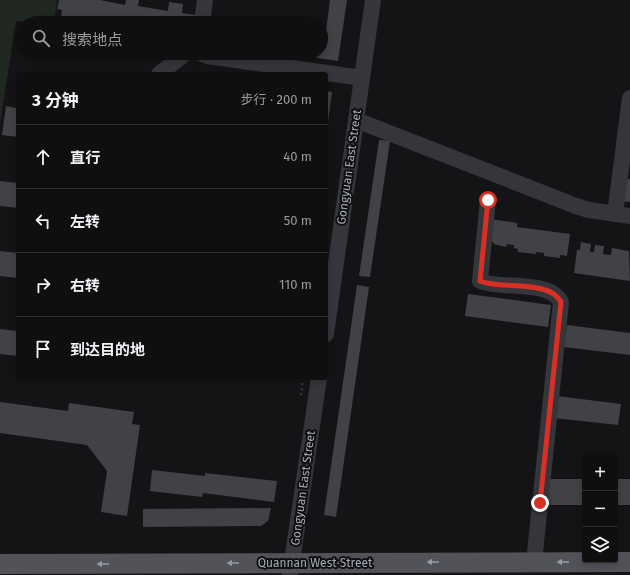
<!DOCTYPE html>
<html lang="zh">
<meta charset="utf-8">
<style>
:root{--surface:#0f0f10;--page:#1d1d1e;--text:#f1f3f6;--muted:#9b9c9f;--line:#2f2f30}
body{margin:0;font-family:"Fira Sans","Noto Sans SC",sans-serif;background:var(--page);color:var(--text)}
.controls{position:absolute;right:12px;bottom:12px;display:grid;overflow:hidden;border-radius:4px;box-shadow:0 2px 6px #0003}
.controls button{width:36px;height:36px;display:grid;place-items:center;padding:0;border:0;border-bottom:1px solid var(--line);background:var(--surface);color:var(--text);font:20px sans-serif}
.stop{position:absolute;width:12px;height:12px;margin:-9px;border:3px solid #d93025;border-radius:50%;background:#fff}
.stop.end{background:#d93025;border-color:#fff;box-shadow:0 1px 4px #0008}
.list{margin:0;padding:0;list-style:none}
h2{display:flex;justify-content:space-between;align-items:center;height:52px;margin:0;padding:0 16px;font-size:17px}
h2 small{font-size:13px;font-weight:400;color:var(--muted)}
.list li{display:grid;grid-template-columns:26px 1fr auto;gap:12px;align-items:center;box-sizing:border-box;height:64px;padding:0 16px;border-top:1px solid var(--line)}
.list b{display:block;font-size:15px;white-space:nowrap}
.list em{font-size:13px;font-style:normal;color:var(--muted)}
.icon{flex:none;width:22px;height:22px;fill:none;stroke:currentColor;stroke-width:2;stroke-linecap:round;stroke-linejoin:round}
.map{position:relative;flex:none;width:630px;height:575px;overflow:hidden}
.search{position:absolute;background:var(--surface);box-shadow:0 2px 6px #0003;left:16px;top:16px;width:312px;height:44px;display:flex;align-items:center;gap:10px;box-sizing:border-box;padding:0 14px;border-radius:22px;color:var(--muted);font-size:15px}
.panel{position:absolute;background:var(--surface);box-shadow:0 2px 6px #0003;left:16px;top:72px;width:312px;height:308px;border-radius:4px}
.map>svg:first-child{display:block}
</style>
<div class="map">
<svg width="630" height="575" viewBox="0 0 630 575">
<rect width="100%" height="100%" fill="#141416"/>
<path fill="#202821" d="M0 0H57L54 23 16 21 0 123Z"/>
<g fill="#404246">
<path d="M59 0H100L125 5 126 0H139L138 6 168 11 169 2 183 4 182 13 196 15 195 23H82L61 20 62 10 57 9Z"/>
<path d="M330 0H347L338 61 290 54 321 53V39H325Z"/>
<path d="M326 91 332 92 327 129H326Z"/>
<path d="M16 104H18V137L2 135 6 106 16 108Z"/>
<path d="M379 140 390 141 370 277 359 276Z"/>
<path d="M623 178 630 179V202L620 201Z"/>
<path d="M0 181 18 183V208L0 206Z"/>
<path d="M491 219 517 223V227L570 234 567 256 560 255V258L544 256V253L536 252V254L518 252V249L514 248V245L507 244 506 247 493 244 494 242H488Z"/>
<path d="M581 242 591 244 590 252H594L595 245 604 246 603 254 611 255 612 248 629 251 630 281 574 273 577 250H580Z"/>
<path d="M0 251 18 253V278L0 276Z"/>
<path d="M357 285 369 287 336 517 324 515Z"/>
<path d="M468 294 551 305 548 327 465 316Z"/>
<path d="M567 325 630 333V355L564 347Z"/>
<path d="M0 329 18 331V356L0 354Z"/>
<path d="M557 396 621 404 618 425 554 418Z"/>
<path d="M0 402 68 411 69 403 134 412 132 424 140 425 127 516 101 512 107 471 87 445 0 433Z"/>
<path d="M152 470 205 476V473L277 481 274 502 203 493 202 497 150 491Z"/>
<rect x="548" y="479" width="37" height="26"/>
<rect x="615" y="479" width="15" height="26"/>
<path d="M271 508 268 521 261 526 143 527V509Z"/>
</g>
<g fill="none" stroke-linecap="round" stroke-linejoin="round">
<path stroke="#3b3d41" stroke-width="2" stroke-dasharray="2 3" stroke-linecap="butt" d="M301 395 303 378"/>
<g stroke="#35363b" stroke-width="16">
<path d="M202 23 205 0"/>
<path d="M200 53 207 56 362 78"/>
<path d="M159 74 186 53"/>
<path d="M356 120 576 206 589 210 630 216"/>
<path d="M488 200 480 281C501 290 549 279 561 302L534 562"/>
<path d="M615 214 630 98"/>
<path d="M326 334 373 0"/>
<path d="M290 575 319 378"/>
</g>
<path stroke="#515359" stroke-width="20" d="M0 564 630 562"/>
</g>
<defs><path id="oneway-solid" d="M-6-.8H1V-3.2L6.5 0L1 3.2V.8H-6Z"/></defs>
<g fill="#959aa3">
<use href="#oneway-solid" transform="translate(433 562) rotate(180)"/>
<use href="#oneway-solid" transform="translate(563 562) rotate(180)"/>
<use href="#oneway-solid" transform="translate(233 563) rotate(180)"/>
<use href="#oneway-solid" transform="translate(103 564) rotate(180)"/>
</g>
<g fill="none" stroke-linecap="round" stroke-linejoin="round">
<path stroke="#d93025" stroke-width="5" d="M488 200 480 281C501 290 549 279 561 302L540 503"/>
</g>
<g text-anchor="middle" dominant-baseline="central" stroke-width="4" stroke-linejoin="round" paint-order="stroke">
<g font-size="12" fill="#a6acb6" stroke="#0f0f11">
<text transform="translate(349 167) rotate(-82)">Gongyuan East Street</text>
<text transform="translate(303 488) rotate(-82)">Gongyuan East Street</text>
<text x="315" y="563">Quannan West Street</text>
</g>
</g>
</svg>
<div class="controls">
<button>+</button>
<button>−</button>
<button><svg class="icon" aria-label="layers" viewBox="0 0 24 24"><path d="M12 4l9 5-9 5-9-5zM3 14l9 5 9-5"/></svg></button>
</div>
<div class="stop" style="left:488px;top:200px"></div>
<div class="stop end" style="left:540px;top:503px"></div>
<div class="search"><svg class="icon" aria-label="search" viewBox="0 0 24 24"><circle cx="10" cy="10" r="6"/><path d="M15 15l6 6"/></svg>搜索地点</div>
<section class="panel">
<h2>3 分钟<small>步行 · 200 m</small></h2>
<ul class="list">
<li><svg class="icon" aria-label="ahead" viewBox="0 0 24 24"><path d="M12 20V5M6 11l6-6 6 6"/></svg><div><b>直行</b></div><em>40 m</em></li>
<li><svg class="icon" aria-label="left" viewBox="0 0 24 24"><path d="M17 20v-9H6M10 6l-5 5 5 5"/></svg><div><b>左转</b></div><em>50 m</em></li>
<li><svg class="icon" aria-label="right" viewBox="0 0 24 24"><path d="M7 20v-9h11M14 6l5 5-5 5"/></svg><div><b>右转</b></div><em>110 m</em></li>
<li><svg class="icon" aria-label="arrive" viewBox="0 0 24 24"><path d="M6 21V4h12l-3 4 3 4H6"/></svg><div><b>到达目的地</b></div></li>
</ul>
</section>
</div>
